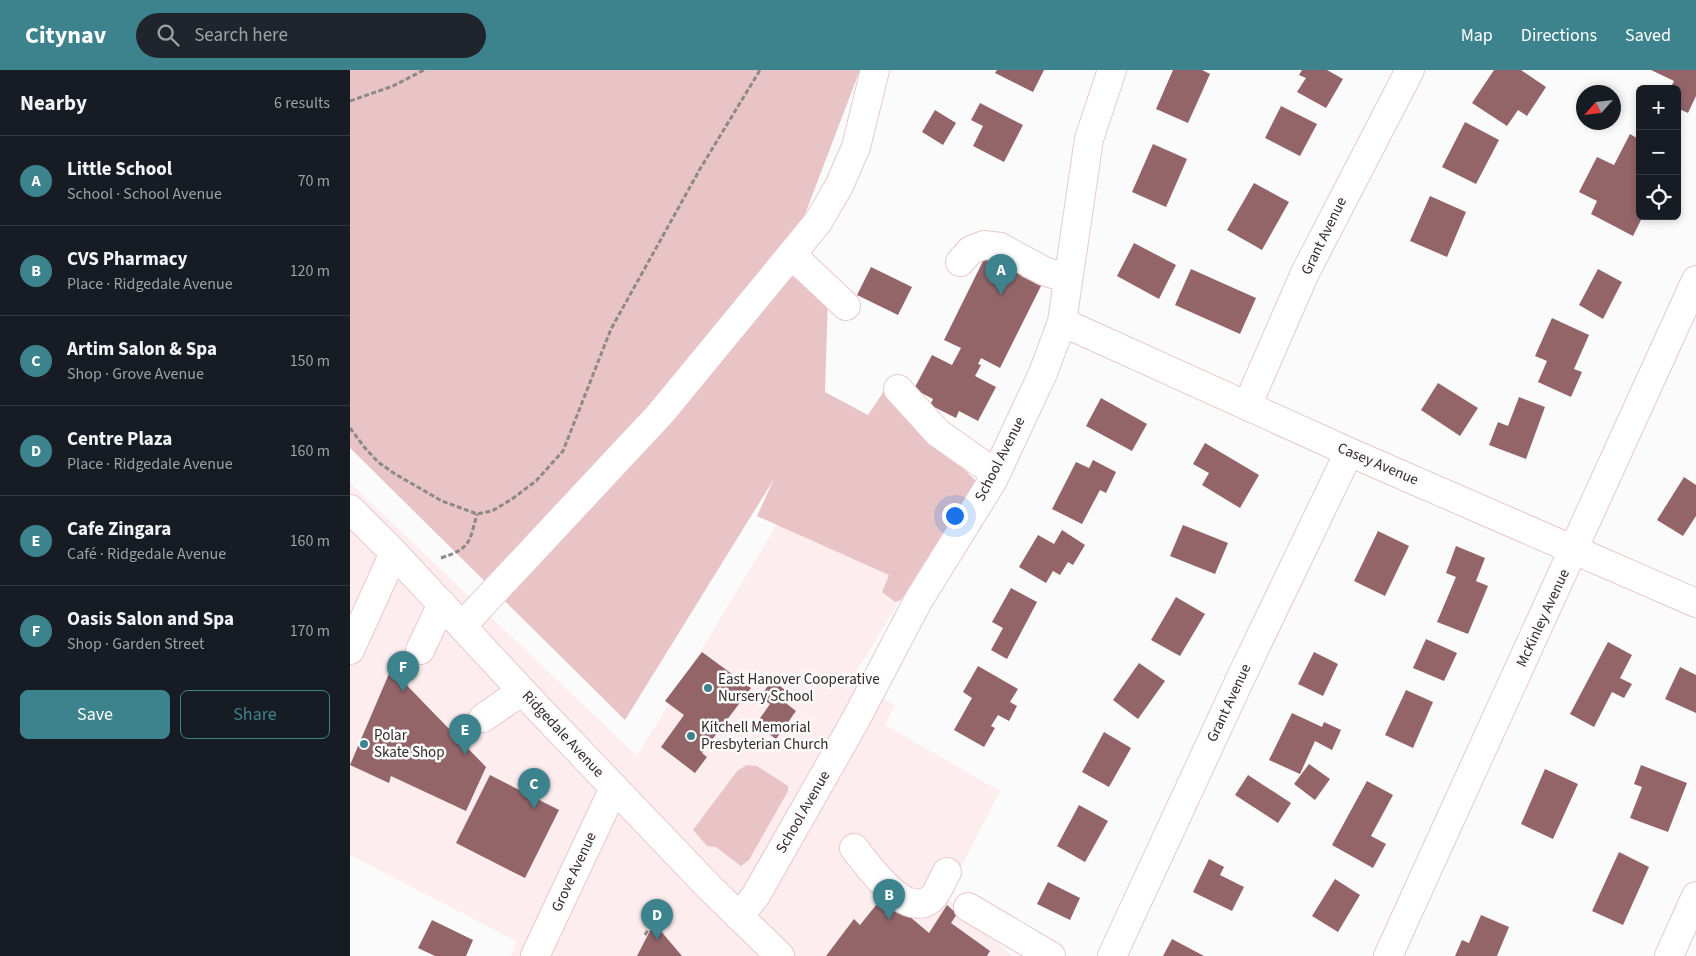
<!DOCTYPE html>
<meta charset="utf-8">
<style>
:root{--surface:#171b24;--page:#20242c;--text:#f1f3f6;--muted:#9ea1a6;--line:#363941;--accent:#3d838e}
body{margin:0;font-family:"Source Sans 3",sans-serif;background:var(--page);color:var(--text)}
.controls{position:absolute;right:15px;top:15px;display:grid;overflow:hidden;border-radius:8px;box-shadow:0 2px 8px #0003}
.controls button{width:45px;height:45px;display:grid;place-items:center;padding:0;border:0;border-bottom:1px solid var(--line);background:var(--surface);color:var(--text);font:25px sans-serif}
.compass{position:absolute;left:1226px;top:15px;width:45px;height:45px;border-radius:50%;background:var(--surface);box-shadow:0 2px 8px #0003;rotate:243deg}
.you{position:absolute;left:604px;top:445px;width:18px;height:18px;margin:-12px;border:4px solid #fff;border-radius:50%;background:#1a73e8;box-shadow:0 0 0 8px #1a73e833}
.badge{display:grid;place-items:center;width:32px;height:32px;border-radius:50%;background:var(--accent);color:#fff;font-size:16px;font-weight:700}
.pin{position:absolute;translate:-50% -41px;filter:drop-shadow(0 1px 2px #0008)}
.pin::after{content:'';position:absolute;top:26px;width:18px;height:15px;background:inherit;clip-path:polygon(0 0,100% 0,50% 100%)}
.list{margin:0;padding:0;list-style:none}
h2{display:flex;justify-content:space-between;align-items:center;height:65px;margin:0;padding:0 20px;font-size:21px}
h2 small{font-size:16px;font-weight:400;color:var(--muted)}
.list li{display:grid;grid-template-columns:32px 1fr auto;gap:15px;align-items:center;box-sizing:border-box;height:90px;padding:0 20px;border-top:1px solid var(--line)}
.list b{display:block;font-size:19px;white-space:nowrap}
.list p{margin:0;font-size:16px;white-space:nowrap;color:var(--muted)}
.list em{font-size:16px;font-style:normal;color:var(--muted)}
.actions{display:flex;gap:10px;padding:15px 20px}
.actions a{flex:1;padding:11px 0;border:1px solid var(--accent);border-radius:8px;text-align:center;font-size:18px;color:var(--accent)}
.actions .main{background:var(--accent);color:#fff}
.icon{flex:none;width:28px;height:28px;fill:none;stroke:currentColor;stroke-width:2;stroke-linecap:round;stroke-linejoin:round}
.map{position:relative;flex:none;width:1346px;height:886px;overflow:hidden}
header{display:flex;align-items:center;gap:30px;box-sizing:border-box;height:70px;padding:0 25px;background:var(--accent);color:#fff}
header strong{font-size:24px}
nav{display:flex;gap:28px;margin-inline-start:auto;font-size:18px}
.search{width:350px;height:45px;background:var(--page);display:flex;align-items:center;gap:12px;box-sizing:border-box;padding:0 18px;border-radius:28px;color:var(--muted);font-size:19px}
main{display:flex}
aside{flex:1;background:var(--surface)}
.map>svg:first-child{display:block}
</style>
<header>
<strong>Citynav</strong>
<div class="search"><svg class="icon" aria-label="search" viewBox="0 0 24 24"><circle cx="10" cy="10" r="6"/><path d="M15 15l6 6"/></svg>Search here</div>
<nav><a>Map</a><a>Directions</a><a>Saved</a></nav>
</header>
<main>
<aside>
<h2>Nearby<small>6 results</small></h2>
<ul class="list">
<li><span class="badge">A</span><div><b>Little School</b><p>School · School Avenue</p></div><em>70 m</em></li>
<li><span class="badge">B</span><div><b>CVS Pharmacy</b><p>Place · Ridgedale Avenue</p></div><em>120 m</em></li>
<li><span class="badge">C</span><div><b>Artim Salon &amp; Spa</b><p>Shop · Grove Avenue</p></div><em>150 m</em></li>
<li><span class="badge">D</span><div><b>Centre Plaza</b><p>Place · Ridgedale Avenue</p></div><em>160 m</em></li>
<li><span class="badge">E</span><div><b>Cafe Zingara</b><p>Café · Ridgedale Avenue</p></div><em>160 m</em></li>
<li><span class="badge">F</span><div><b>Oasis Salon and Spa</b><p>Shop · Garden Street</p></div><em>170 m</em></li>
</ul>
<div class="actions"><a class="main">Save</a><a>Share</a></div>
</aside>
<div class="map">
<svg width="1346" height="886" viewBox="0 0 1346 886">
<rect width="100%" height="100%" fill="#fbfbfb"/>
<path fill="#fdedee" d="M0 413 287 686 431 448 567 503 500 612 545 635 535 655 650 721 596 827 663 886H161L166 871 0 785Z"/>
<g fill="#e8c4c6">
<path d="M0 0H510L433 202 478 226 475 322 518 345 534 321 626 411 551 530 545 532 532 522 539 505 407 446 424 409 275 650 0 378Z"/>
<path d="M397 695 407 696 438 716V721L399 790 391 796 366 777 357 776 343 760 388 700Z"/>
</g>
<g fill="#936569">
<path d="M647 0H694L683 22 645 3Z"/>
<path d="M823 0H852L860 4 838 53 806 39Z"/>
<path d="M952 0H977L993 9 976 38 947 22 956 8 949 5Z"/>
<path d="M1144 0H1171L1196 17 1177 46 1168 40 1157 56 1122 33Z"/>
<path d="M1301 0H1346V26L1338 43 1327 38V19H1320L1324 11Z"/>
<path d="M630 33 673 55 654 92 623 76 633 56 621 50Z"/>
<path d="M931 36 967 54 950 86 915 68Z"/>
<path d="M585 40 606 53 593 75 572 62Z"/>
<path d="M1115 52 1149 70 1126 114 1092 97Z"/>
<path d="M1280 64 1290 70V146H1293L1283 166 1241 144 1247 131 1229 122 1247 87 1264 95Z"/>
<path d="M803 74 837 89 816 137 782 122Z"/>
<path d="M904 113 939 132 912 180 877 160Z"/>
<path d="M1080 126 1116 142 1097 187 1060 171Z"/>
<path d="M784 173 826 195 809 229 767 206Z"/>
<path d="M636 185 672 203 671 206 691 216 650 298 631 288 628 294 631 295 625 306 646 317 628 351 609 341 606 348 580 335 583 329 564 319 582 285 602 295 611 278 594 270Z"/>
<path d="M521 197 562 217 548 245 507 225Z"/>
<path d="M841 199 906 228 890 264 825 235Z"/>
<path d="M1248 199 1272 212 1253 249 1229 235Z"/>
<path d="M1202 248 1239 265 1224 299 1232 302 1221 327 1188 312 1197 291 1185 286Z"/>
<path d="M1088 313 1128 338 1110 366 1071 340Z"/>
<path d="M1169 327 1195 337 1176 389 1139 375 1148 352 1158 356Z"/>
<path d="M751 328 797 354 782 381 736 356Z"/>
<path d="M855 373 909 405 890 438 852 415 859 403 843 394Z"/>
<path d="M743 390 766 402 756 423 750 420 732 454 702 439 726 392 739 398Z"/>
<path d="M1334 407 1346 415V446L1333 466 1307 450Z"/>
<path d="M833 455 878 473 865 504 820 486Z"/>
<path d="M712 460 735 475 723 495 718 492 710 505 703 501 696 513 669 497 688 465 704 474Z"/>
<path d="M1028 461 1059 476 1035 526 1004 511Z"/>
<path d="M1106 476 1135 488 1126 511 1138 516 1118 564 1087 552 1106 507 1096 503Z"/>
<path d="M661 518 687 532 657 589 641 580 653 558 642 552Z"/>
<path d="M826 527 855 544 830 586 801 570Z"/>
<path d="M1076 569 1107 583 1094 611 1063 598Z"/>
<path d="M1258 572 1282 585 1270 608 1282 614 1274 628 1262 622 1244 657 1220 644Z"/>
<path d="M352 582 401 618 352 683 357 687 345 703 311 677 334 645 315 631Z"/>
<path d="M964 582 988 594 973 626 948 614Z"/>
<path d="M789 593 815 611 788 649 763 630Z"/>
<path d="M628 596 668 619 660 632 667 636 659 651 648 645 641 656 645 658 634 677 604 660 622 628 613 622Z"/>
<path d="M1330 597 1346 605V643L1315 629Z"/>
<path d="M41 599 136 697 116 741 41 706 39 713 0 695Z"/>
<path d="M422 610 443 626 437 634 446 641 426 669 406 654 420 634 410 627Z"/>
<path d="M1056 620 1083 632 1063 678 1035 665Z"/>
<path d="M942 643 972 657 974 652 991 660 982 680 965 671 950 704 919 690Z"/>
<path d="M754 662 781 678 759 717 732 702Z"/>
<path d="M959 694 980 709 965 730 944 714Z"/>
<path d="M1291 695 1337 713 1318 762 1280 748 1292 717 1284 714Z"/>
<path d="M1195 699 1228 714 1203 769 1171 754Z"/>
<path d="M140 705 209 740 175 808 106 773Z"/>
<path d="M898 705 941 733 928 753 885 725Z"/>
<path d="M1017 711 1043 725 1021 766 1036 774 1023 798 982 775Z"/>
<path d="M729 735 758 751 735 792 707 776Z"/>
<path d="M1269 782 1299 797 1273 855 1242 841Z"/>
<path d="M859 789 874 797 870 805 894 817 882 841 843 822Z"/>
<path d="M985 809 1010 825 988 862 962 846Z"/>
<path d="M698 812 730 828 720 850 687 834Z"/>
<path d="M543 814 546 835 579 863 597 835 607 844 601 853 640 881 637 886H476L504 849 510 855Z"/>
<path d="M1131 845 1159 857 1147 886H1105L1112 870 1119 873Z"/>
<path d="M82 850 123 870 116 886H85L68 878Z"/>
<path d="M304 853 332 886H287Z"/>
<path d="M822 869 854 886H813Z"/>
</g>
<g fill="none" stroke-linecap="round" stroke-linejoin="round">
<defs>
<g id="minor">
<path d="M442 185 496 236"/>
<path d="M610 192 621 180 634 175 650 177 694 201 718 209"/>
<path d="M712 252 999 382 1346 533"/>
<path d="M548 319 588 363 645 403"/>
<path d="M897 336 955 203 1060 0"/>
<path d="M112 556 311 343 468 152 489 116 506 77 525 0"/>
<path d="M0 580 44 483"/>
<path d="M70 580 92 534"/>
<path d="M133 648 172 621"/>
<path d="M504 778C518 795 555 850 581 829 588 823 592 810 597 802"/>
<path d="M618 837 701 886"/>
<path d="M389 847 406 825 505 651 568 531 643 410 693 303 712 252 739 69 762 0"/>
<path d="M185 886 264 718"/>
<path d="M762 886 893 603 999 382"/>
<path d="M1038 886 1346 210"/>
<path d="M1319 886 1346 826"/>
</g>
<path id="major" d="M0 439 44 483 186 636 360 818 430 886"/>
</defs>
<use href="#minor" stroke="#e8c9cb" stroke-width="30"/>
<use href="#major" stroke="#e8c9cb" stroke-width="30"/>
<g stroke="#8e8888" stroke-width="3" stroke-dasharray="5 2.5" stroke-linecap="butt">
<path d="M0 31 43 16 74 0"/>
<path d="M0 358 15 378 28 392 45 404 92 431 127 444 142 441 162 429 186 411 213 381 261 259 350 99 410 0"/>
<path d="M91 488C121 478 119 473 127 444"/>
<path d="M295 865 299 858"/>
</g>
<use href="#minor" stroke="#fff" stroke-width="28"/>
<use href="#major" stroke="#fff" stroke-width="28"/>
</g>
<g fill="#3d838e" stroke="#fbfbfb" stroke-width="2">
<circle cx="358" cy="618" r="5"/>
<circle cx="341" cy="666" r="5"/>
<circle cx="14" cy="674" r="5"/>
</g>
<g text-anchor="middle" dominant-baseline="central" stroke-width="5" stroke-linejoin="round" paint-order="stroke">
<g font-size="15" fill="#342829" stroke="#fbfbfb">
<text transform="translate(974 166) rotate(-64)">Grant Avenue</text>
<text transform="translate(650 389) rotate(-63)">School Avenue</text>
<text transform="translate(1028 394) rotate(23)">Casey Avenue</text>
<text transform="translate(1193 548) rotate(-65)">McKinley Avenue</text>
<text transform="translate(879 633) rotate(-65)">Grant Avenue</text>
<text transform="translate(213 664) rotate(47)">Ridgedale Avenue</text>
<text transform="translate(453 742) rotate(-60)">School Avenue</text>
<text transform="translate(224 802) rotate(-65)">Grove Avenue</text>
</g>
<g font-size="15" fill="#342829" stroke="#fbfbfb" text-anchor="start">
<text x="368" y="609">East Hanover Cooperative<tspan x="368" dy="17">Nursery School</tspan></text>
<text x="351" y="657">Kitchell Memorial<tspan x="351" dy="17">Presbyterian Church</tspan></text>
<text x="24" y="665">Polar<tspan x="24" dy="17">Skate Shop</tspan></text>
</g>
</g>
</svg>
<div class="controls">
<button>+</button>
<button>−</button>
<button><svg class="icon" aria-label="locate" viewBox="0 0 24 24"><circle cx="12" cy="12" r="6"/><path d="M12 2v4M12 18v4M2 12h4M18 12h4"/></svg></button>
</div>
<svg class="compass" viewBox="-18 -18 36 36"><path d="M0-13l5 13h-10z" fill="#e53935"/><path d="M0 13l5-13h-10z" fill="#9ea1a6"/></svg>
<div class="you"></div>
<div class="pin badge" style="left:651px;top:225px">A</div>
<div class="pin badge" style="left:539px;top:850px">B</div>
<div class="pin badge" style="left:184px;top:739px">C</div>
<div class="pin badge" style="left:307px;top:870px">D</div>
<div class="pin badge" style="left:115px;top:685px">E</div>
<div class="pin badge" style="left:53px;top:622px">F</div>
</div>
</main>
